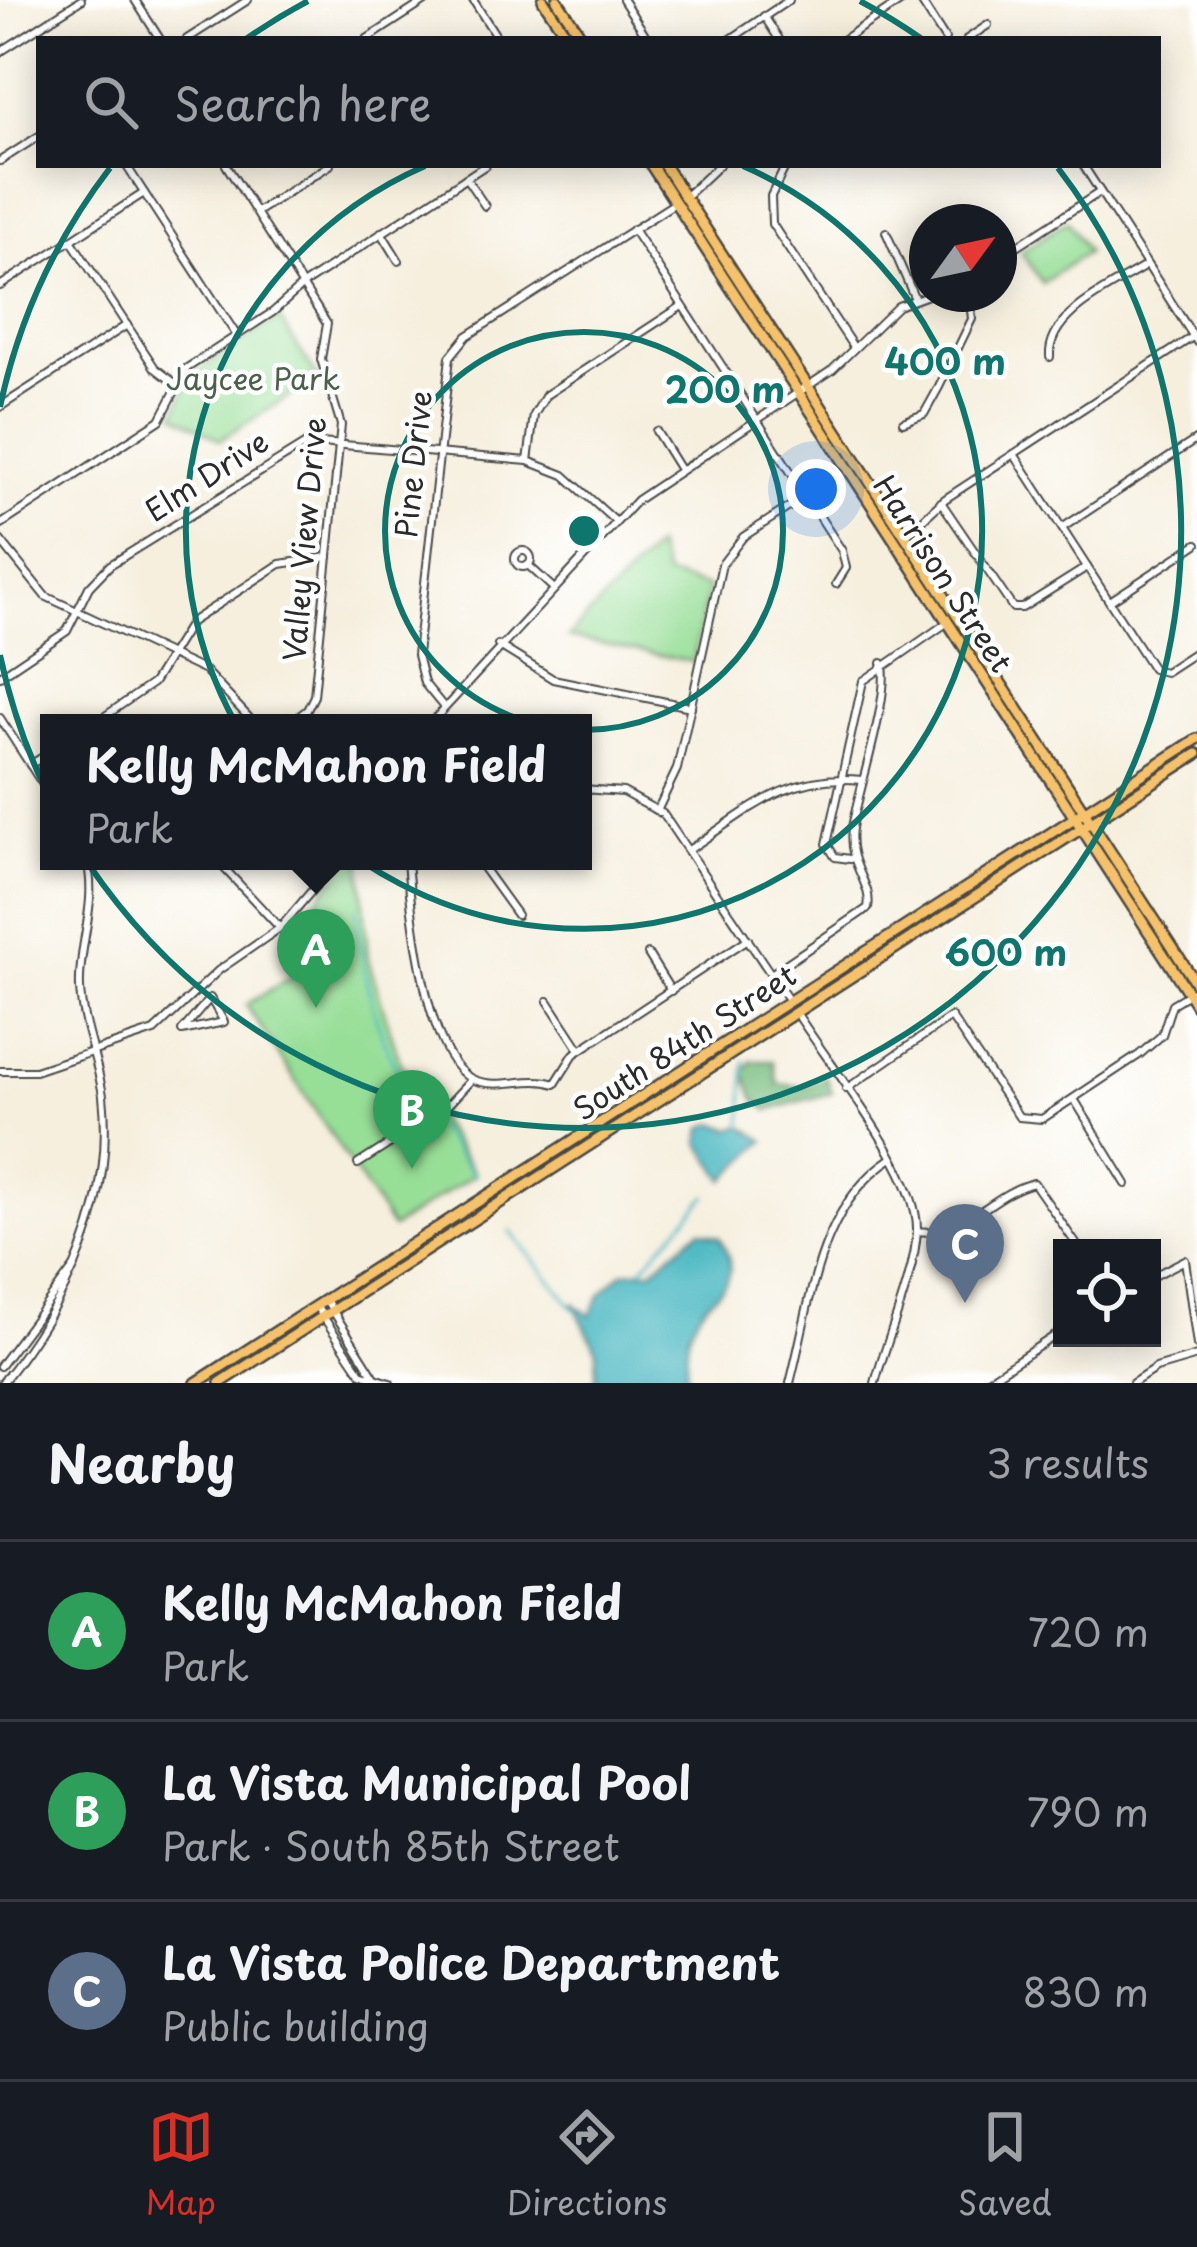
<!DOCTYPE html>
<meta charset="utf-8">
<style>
:root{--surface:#171b24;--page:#242831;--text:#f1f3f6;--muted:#9ea1a6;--line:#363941;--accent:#d93025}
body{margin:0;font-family:"Playpen Sans",sans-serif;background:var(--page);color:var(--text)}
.controls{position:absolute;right:36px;bottom:36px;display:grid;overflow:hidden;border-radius:0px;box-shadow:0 6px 30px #0003}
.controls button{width:108px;height:108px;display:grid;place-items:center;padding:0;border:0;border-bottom:3px solid var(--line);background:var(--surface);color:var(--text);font:60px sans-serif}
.compass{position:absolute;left:909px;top:204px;width:108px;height:108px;border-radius:50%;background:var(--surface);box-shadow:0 6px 30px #0003;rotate:57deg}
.you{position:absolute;left:816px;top:489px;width:42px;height:42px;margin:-30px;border:9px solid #fff;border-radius:50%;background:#1a73e8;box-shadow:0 0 0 18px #1a73e833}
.badge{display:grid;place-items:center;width:78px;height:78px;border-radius:50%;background:var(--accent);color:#fff;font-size:39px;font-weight:700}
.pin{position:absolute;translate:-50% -99px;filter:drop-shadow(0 3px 6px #0008)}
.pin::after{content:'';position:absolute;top:63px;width:42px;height:36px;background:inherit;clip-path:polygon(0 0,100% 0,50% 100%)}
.popup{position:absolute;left:40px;top:714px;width:552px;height:156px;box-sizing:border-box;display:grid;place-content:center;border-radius:0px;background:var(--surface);filter:drop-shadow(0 3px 9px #0005);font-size:39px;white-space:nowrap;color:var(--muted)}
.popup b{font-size:45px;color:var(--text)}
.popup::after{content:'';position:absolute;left:50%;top:100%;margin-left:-24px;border:24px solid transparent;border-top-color:var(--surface)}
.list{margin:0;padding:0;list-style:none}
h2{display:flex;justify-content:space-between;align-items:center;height:156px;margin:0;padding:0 48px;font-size:51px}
h2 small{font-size:39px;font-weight:400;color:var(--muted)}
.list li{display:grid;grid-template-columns:78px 1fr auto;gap:36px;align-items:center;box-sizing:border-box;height:180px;padding:0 48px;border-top:3px solid var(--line)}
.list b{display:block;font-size:45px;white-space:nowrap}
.list p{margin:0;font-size:39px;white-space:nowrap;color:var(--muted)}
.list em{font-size:39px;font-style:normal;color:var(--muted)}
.icon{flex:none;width:66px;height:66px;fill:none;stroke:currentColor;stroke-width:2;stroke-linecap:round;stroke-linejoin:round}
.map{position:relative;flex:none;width:1197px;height:1383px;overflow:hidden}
.search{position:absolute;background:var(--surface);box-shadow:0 6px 30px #0003;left:36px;right:36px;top:36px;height:132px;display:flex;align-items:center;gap:30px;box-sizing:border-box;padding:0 42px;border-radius:0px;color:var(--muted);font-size:45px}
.sheet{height:696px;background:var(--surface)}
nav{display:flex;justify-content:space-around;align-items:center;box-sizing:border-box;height:168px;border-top:3px solid var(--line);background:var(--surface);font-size:33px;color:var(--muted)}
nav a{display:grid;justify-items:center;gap:6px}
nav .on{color:var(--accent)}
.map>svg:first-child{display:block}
</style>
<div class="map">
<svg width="1197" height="1383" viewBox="0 0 1197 1383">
<rect width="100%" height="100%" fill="#fff"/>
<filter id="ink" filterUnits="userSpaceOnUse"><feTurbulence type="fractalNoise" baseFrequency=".00833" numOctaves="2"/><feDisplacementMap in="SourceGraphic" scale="24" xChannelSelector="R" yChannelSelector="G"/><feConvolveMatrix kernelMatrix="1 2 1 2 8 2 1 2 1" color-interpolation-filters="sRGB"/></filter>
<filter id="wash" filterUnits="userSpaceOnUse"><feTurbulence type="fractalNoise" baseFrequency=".004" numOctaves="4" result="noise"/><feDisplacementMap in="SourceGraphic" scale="48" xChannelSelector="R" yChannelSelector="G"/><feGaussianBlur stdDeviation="2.7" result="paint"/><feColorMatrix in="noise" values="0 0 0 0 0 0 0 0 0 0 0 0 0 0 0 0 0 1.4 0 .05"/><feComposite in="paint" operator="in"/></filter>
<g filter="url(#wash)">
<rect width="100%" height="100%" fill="#f6efde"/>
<g fill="#97de97" stroke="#618461" stroke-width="3">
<path d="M1067 221 1087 252 1042 283 1021 252Z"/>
<path d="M279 318 318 378 220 440 175 414 191 375Z"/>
<path d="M655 547 666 576 708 587 693 662 568 637Z"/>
<path d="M347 861H361L368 959 400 1062 475 1174 392 1228 246 1005 321 958 322 944 302 920Z"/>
</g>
<path fill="#79bd80" stroke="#527456" stroke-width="3" d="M752 1061H773L778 1084 805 1087 826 1077 832 1093 768 1110 755 1100 744 1071Z"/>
<g fill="#48b7c1" stroke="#3a7176" stroke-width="3">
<path d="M715 1123 730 1129 743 1126 765 1141 725 1180 700 1143 703 1128Z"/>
<path d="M700 1230 719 1237C752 1291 702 1287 689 1334 685 1349 687 1368 686 1383H595L597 1351 573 1303 590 1316 600 1295 623 1272 652 1270Z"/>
</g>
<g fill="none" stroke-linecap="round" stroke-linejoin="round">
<g stroke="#48b7c1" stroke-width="3">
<path d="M356 908C362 977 379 1058 425 1112"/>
<path d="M436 1126 475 1176"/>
<path d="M743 1126 745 1061"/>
<path d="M510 1231 576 1311"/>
<path d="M640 1270 707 1196"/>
</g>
</g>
</g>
<g filter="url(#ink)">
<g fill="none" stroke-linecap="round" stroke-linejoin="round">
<defs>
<g id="minor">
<path d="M135 0 160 39"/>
<path d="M473 0 498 39"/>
<path d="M623 0 648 39"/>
<path d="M920 0 945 39"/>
<path d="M764 16 779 39"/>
<path d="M187 39 248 0"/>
<path d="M367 39 427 0"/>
<path d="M731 39 789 0"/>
<path d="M844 39 903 0"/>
<path d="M967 39 988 25"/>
<path d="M0 52 81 0"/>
<path d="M0 161 39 136"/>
<path d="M126 165 237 336"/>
<path d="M226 165 327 324 321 359 341 425 314 696 307 710 290 723"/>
<path d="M786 165 771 196 772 224 854 348"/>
<path d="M1083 165 1197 342"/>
<path d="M466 178 485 206"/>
<path d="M686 196 719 165"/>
<path d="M978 208 987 222"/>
<path d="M257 212 330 165"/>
<path d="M633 229 842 551 846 568 836 584"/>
<path d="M381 232 399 261"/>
<path d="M886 232 915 299"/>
<path d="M71 240 155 368 176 384"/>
<path d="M999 258 1100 192"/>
<path d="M0 286 144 193"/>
<path d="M1050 357C1047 313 1116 285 1147 265"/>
<path d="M0 407 127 325"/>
<path d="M903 422 924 414 939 387 972 319 969 294"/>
<path d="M656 431 679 468"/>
<path d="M1014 454 1153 669 1165 672 1197 651"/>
<path d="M528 461 534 415 546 395 682 306"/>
<path d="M941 502 1013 608H1022L1087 567"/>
<path d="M0 525 160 420 187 368 273 312 304 284 486 165"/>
<path d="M1062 528 1197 439"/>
<path d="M906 535 945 499 1194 336"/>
<path d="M0 540 45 596 205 671 254 723"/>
<circle cx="523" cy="559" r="8"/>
<path d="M528 565 552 587"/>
<path d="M1110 601 1197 544"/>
<path d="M498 645 553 679 691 707"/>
<path d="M0 676 67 631 89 587 110 565 309 442 528 461 564 475 615 521"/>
<path d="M442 705 424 683 417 655 450 357 467 336 675 203"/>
<path d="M0 718 49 794"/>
<path d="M95 723 153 683 191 622 280 564 328 557"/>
<path d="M431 723 637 500 832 370 898 306 931 294"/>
<path d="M30 765 49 753"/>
<path d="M583 789 623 792 663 814 789 1001"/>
<path d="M658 809 677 769 722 564 743 537 806 496"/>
<path d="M690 849C749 810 788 772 862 780"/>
<path d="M850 859 835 857 827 844 863 681 948 622"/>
<path d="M407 861C411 910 425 1057 472 1079 499 1091 528 1075 555 1084L574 1054 748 939"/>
<path d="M478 861 517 915"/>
<path d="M224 868 280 928"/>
<path d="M648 954 671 991"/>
<path d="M771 974 868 908C873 883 847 866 852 828 858 791 892 690 882 663"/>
<path d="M210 998 224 1022 182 1031Z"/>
<path d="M548 1001 580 1050"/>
<path d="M796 1012C828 1064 919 1172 917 1230 915 1275 887 1338 875 1383"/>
<path d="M0 1071H35L154 1031 219 970 280 928 337 861"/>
<path d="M846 1089 951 1017 1019 1117 1042 1119 1139 1055 1162 1035 1172 1004 1197 989"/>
<path d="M1074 1099 1126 1184"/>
<path d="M358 1164 444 1109 472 1079"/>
<path d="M917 1231C966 1238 990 1193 1034 1183L1079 1248"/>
<path d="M1152 1277 1185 1260 1197 1345"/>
<path d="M326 1300 374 1376"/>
<path d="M316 1306 361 1373 390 1383"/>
<path d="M0 1366 75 1266"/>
<path d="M2 1383C67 1302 115 1204 103 1096 98 1060 82 1026 80 988 78 945 98 904 87 861"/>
<path d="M790 1383C811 1303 817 1207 892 1158"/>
<path d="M983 1383 1062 1331"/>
<path d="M1133 1383 1156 1368 1197 1356"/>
</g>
<g id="major">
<path d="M543 0 569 39"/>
<path d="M557 0 583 39"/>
<path d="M651 165 1197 1006"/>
<path d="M664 165 1197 985"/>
<path d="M196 1383 1197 739"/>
<path d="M220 1383 1197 754"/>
</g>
</defs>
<use href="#minor" stroke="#494846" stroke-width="10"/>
<use href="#major" stroke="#494846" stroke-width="14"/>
<use href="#minor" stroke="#fff" stroke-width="6"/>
<use href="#major" stroke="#f5c16b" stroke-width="9"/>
</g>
</g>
<g fill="none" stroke="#0f766e" stroke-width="6">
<circle cx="584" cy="531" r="199"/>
<path d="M743 166A398 398 0 1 1 425 166"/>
<path d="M0 407A597 597 0 0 1 110 168M246 39A597 597 0 0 1 308 1M860 1A597 597 0 0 1 922 39M1058 168A597 597 0 1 1 0 655"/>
</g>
<g text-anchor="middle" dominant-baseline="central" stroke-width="9" stroke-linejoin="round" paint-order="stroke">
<g font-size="30" fill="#4b614b" stroke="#fff">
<text x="253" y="377">Jaycee Park</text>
</g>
<g font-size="30" fill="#2b2b2b" stroke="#fff">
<text transform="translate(412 464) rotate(-84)">Pine Drive</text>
<text transform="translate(206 475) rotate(-33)">Elm Drive</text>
<text transform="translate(303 539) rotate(-85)">Valley View Drive</text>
<text transform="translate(944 573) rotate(57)">Harrison Street</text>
<text transform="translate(684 1041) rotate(-33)">South 84th Street</text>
</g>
</g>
<circle cx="584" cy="531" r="18" fill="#0f766e" stroke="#fff" stroke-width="6"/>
<g font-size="36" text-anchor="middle" font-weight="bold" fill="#0f766e" stroke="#fff" stroke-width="9" stroke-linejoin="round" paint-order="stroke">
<text x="945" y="375">400 m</text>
<text x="725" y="403">200 m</text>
<text x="1006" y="966">600 m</text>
</g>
</svg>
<div class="controls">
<button><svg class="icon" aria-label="locate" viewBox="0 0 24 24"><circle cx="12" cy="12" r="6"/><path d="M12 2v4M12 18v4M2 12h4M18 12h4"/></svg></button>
</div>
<svg class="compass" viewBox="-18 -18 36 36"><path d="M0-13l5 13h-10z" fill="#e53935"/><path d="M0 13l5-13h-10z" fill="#9ea1a6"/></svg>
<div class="you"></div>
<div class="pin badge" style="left:316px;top:1008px;background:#2e9e5b">A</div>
<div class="popup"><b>Kelly McMahon Field</b>Park</div>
<div class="pin badge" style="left:412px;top:1169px;background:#2e9e5b">B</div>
<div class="pin badge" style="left:965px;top:1303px;background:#5c6f8a">C</div>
<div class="search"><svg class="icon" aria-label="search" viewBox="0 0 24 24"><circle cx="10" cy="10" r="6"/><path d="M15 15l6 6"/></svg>Search here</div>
</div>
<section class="sheet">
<h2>Nearby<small>3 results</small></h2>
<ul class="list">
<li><span class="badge" style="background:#2e9e5b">A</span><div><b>Kelly McMahon Field</b><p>Park</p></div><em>720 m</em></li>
<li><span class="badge" style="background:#2e9e5b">B</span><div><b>La Vista Municipal Pool</b><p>Park · South 85th Street</p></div><em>790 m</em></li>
<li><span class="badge" style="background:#5c6f8a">C</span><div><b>La Vista Police Department</b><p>Public building</p></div><em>830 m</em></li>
</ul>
</section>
<nav>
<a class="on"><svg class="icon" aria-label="map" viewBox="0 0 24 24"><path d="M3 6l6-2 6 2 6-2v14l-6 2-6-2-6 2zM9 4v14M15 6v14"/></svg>Map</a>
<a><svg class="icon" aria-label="directions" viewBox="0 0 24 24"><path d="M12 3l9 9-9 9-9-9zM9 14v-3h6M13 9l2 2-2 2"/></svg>Directions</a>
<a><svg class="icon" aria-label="saved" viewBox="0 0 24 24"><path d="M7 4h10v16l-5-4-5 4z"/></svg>Saved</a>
</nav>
